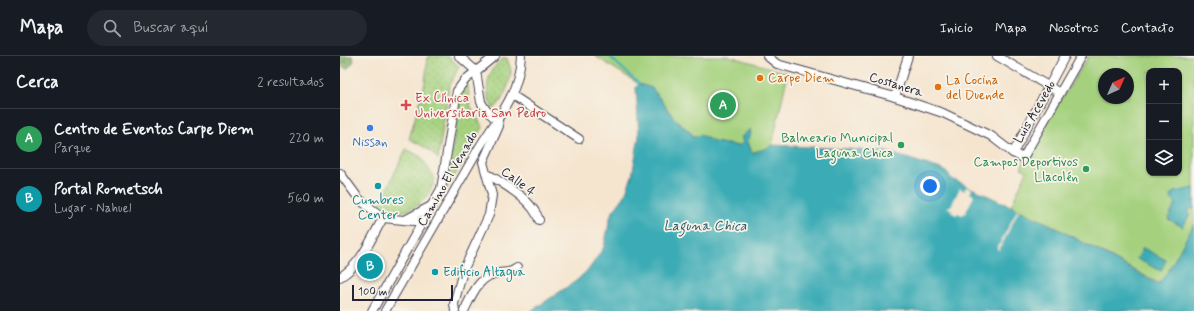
<!DOCTYPE html>
<html lang="es">
<meta charset="utf-8">
<style>
:root{--surface:#171b24;--page:#242831;--text:#f1f3f6;--muted:#9ea1a6;--line:#363941;--accent:#d1495b}
body{margin:0;font-family:Mynerve,sans-serif;background:var(--page);color:var(--text)}
.controls{position:absolute;right:12px;top:12px;display:grid;overflow:hidden;border-radius:8px;box-shadow:0 1px 3px #0004}
.controls button{width:36px;height:36px;display:grid;place-items:center;padding:0;border:0;border-bottom:1px solid var(--line);background:var(--surface);color:var(--text);font:20px sans-serif}
.compass{position:absolute;left:758px;top:12px;width:36px;height:36px;border-radius:50%;background:var(--surface);box-shadow:0 1px 3px #0004;rotate:45deg}
.scale{position:absolute;left:12px;bottom:10px;width:101px;box-sizing:border-box;padding-left:4px;border:2px solid #22223b;border-top:0;font-size:11px;line-height:14px;white-space:nowrap;color:#22223b;-webkit-text-stroke:3px #f7f3e8;paint-order:stroke}
.you{position:absolute;left:590px;top:130px;width:14px;height:14px;margin:-10px;border:3px solid #fff;border-radius:50%;background:#1a73e8;box-shadow:0 0 0 6px #1a73e833}
.badge{display:grid;place-items:center;width:26px;height:26px;border-radius:50%;background:var(--accent);color:#fff;font-size:13px;font-weight:700}
.pin{position:absolute;translate:-50% -50%;border:2px solid #fff;box-shadow:0 1px 4px #0006}
.list{margin:0;padding:0;list-style:none}
h2{display:flex;justify-content:space-between;align-items:center;height:52px;margin:0;padding:0 16px;font-size:17px}
h2 small{font-size:13px;font-weight:400;color:var(--muted)}
.list li{display:grid;grid-template-columns:26px 1fr auto;gap:12px;align-items:center;box-sizing:border-box;height:60px;padding:0 16px;border-top:1px solid var(--line)}
.list b{display:block;font-size:15px;white-space:nowrap}
.list p{margin:0;font-size:13px;white-space:nowrap;color:var(--muted)}
.list em{font-size:13px;font-style:normal;color:var(--muted)}
.icon{flex:none;width:22px;height:22px;fill:none;stroke:currentColor;stroke-width:2;stroke-linecap:round;stroke-linejoin:round}
.map{position:relative;flex:none;width:854px;height:255px;overflow:hidden}
header{display:flex;align-items:center;gap:24px;box-sizing:border-box;height:56px;padding:0 20px;background:var(--surface);border-bottom:1px solid var(--line)}
header strong{font-size:19px}
nav{display:flex;gap:22px;margin-inline-start:auto;font-size:14px}
.search{width:280px;height:36px;background:var(--page);display:flex;align-items:center;gap:10px;box-sizing:border-box;padding:0 14px;border-radius:22px;color:var(--muted);font-size:15px}
main{display:flex}
aside{flex:1;background:var(--surface)}
.map>svg:first-child{display:block}
</style>
<header>
<strong>Mapa</strong>
<div class="search"><svg class="icon" aria-label="search" viewBox="0 0 24 24"><circle cx="10" cy="10" r="6"/><path d="M15 15l6 6"/></svg>Buscar aquí</div>
<nav><a>Inicio</a><a>Mapa</a><a>Nosotros</a><a>Contacto</a></nav>
</header>
<main>
<aside>
<h2>Cerca<small>2 resultados</small></h2>
<ul class="list">
<li><span class="badge" style="background:#2e9e5b">A</span><div><b>Centro de Eventos Carpe Diem</b><p>Parque</p></div><em>220 m</em></li>
<li><span class="badge" style="background:#0f9aa8">B</span><div><b>Portal Rometsch</b><p>Lugar · Nahuel</p></div><em>560 m</em></li>
</ul>
</aside>
<div class="map">
<svg width="854" height="255" viewBox="0 0 854 255">
<defs>
<pattern id="grass-dots" width="8" height="8" patternUnits="userSpaceOnUse"><rect width="8" height="8" fill="#a5d17e"/><path d="M2 2h.1M6 6h.1" fill="none" stroke="#8eb36e" stroke-width="1.8" stroke-linecap="round"/></pattern>
<pattern id="forest-firs" width="22" height="20" patternUnits="userSpaceOnUse"><rect width="22" height="20" fill="#84b36d"/><path d="M5 1l3.5 6h-7zM16 11l3.5 6h-7z" fill="#6c915b"/></pattern>
</defs>
<rect width="100%" height="100%" fill="#f7f3e8"/>
<filter id="ink" filterUnits="userSpaceOnUse"><feTurbulence type="fractalNoise" baseFrequency=".025" numOctaves="2"/><feDisplacementMap in="SourceGraphic" scale="8" xChannelSelector="R" yChannelSelector="G"/><feConvolveMatrix kernelMatrix="1 2 1 2 8 2 1 2 1" color-interpolation-filters="sRGB"/></filter>
<filter id="wash" filterUnits="userSpaceOnUse"><feTurbulence type="fractalNoise" baseFrequency=".012" numOctaves="4" result="noise"/><feDisplacementMap in="SourceGraphic" scale="16" xChannelSelector="R" yChannelSelector="G"/><feGaussianBlur stdDeviation="0.9" result="paint"/><feColorMatrix in="noise" values="0 0 0 0 0 0 0 0 0 0 0 0 0 0 0 0 0 1.4 0 .05"/><feComposite in="paint" operator="in"/></filter>
<g filter="url(#wash)">
<rect width="100%" height="100%" fill="#f5e5cf"/>
<g fill="url(#grass-dots)" stroke="#647a5c">
<path d="M88 0H107L119 10 109 31 98 103 88 93 69 83 85 27Z"/>
<path d="M164 2H167C168 6 170 11 171 15 171 26 162 47 154 53 142 37 147 13 164 2Z"/>
<path d="M125 26 128 29 130 49 143 72 106 134 121 37Z"/>
<path d="M66 93 81 101 95 123C87 149 65 164 39 150Z"/>
</g>
<path fill="url(#forest-firs)" stroke="#536a54" d="M0 0H12L14 5 7 13 0 9Z"/>
<g fill="#a5d17e" stroke="#647a5c" fill-rule="evenodd">
<path d="M255 0H389L448 17 432 89 427 93 412 96 408 86 409 74 403 86 399 90 374 86 363 80 352 81 351 77 334 62 312 32 299 28Z"/>
<path d="M749 0H854V168L829 214 820 228 713 170 671 150 687 115 681 112 693 88ZM809 15H839V117H809ZM764 18H788V42H764Z"/>
</g>
<g fill="#3aabb5" stroke="#2e6678">
<path d="M299 28 312 32 334 62 351 77 352 82 360 79 374 86 399 90 403 86 401 81 410 73 411 77 408 86 412 96 414 97C420 93 426 94 432 89L544 95 604 114 612 123 713 170 818 228 829 214 854 168V255H191L236 225 249 213 264 191 271 158 284 141 292 120 299 80 296 31Z"/>
<path d="M854 132V153H848L850 158 843 171 828 163 836 147 832 144 831 140 834 136Z"/>
<path d="M803 192 826 204 821 215 797 203Z"/>
</g>
<g fill="#f5e5cf">
<path d="M627 130 632 133 630 137 634 140 625 157 622 159 618 157 616 159 611 156 612 154 607 151 611 150 620 132 624 135Z"/>
<path d="M678 153 679 154 659 194 657 193Z"/>
</g>
<g fill="none" stroke-linecap="round" stroke-linejoin="round">
<path stroke="#3aabb5" stroke-width="2" d="M269 0 299 28"/>
</g>
</g>
<g filter="url(#ink)">
<g fill="none" stroke-linecap="round" stroke-linejoin="round">
<defs>
<g id="minor">
<path d="M119 0 136 15"/>
<path d="M427 0 437 8 555 41 603 57 651 80 673 97 683 102 741 0"/>
<path d="M657 0 720 37"/>
<path d="M172 39 239 83"/>
<path d="M555 41 568 0"/>
<path d="M673 97 725 0"/>
<path d="M0 117 19 143 43 162 84 166"/>
<path d="M147 120H151C168 131 193 145 199 164"/>
<path d="M65 164 93 149"/>
<path d="M0 221C21 209 31 183 43 162"/>
<path d="M32 255 101 133 117 35 125 24 155 0"/>
<path d="M45 255C75 203 106 150 136 97 156 62 178 44 181 0"/>
<path d="M115 255 114 248 123 215 149 159 152 139 143 106 159 70 158 65 146 54 141 46 136 15"/>
<path d="M124 255C132 239 139 219 159 217 167 216 170 217 177 212"/>
</g>
</defs>
<use href="#minor" stroke="#423f51" stroke-width="10"/>
<use href="#minor" stroke="#fff" stroke-width="8"/>
</g>
</g>
<g fill="#e8710a" stroke="#f7f3e8" stroke-width="1.5">
<circle cx="420" cy="22" r="4"/>
<circle cx="598" cy="31" r="4"/>
</g>
<path fill="#e0444e" stroke="#f7f3e8" stroke-width="1.5" d="M64 43h4v4h4v4h-4v4h-4v-4h-4v-4h4z"/>
<circle fill="#3f7fe0" stroke="#f7f3e8" stroke-width="1.5" cx="30" cy="72" r="4"/>
<g fill="#2e9e5b" stroke="#f7f3e8" stroke-width="1.5">
<circle cx="561" cy="89" r="4"/>
<circle cx="746" cy="113" r="4"/>
</g>
<g fill="#0f9aa8" stroke="#f7f3e8" stroke-width="1.5">
<circle cx="38" cy="130" r="4"/>
<circle cx="95" cy="216" r="4"/>
</g>
<g text-anchor="middle" dominant-baseline="central" stroke-width="3.5" stroke-linejoin="round" paint-order="stroke">
<g font-size="13" fill="#c56008" stroke="#f7f3e8" text-anchor="start">
<text x="428" y="22">Carpe Diem</text>
<text x="606" y="24">La Cocina<tspan x="606" dy="15">del Duende</tspan></text>
</g>
<g font-size="13" fill="#22223b" stroke="#f7f3e8">
<text transform="translate(556 29) rotate(17)">Costanera</text>
<text transform="translate(695 56) rotate(-60)">Luis Acevedo</text>
<text transform="translate(108 123) rotate(-60)">Camino El Venado</text>
<text transform="translate(178 126) rotate(37)">Calle 4</text>
</g>
<g font-size="13" fill="#be3a42" stroke="#f7f3e8" text-anchor="start">
<text x="75" y="42">Ex Clínica<tspan x="75" dy="15">Universitaria San Pedro</tspan></text>
</g>
<g font-size="13" fill="#27864d" stroke="#f7f3e8" text-anchor="end">
<text x="553" y="82">Balneario Municipal<tspan x="553" dy="15">Laguna Chica</tspan></text>
<text x="738" y="106">Campos Deportivos<tspan x="738" dy="15">Llacolén</tspan></text>
</g>
<g font-size="13" fill="#366cbe" stroke="#f7f3e8">
<text x="30" y="86">Nissan</text>
</g>
<g font-size="13" fill="#0d838f" stroke="#f7f3e8">
<text x="38" y="144">Cumbres<tspan x="38" dy="15">Center</tspan></text>
<text x="103" y="216" text-anchor="start">Edificio Altagua</text>
</g>
<g font-size="14" font-style="italic" fill="#2c596c" stroke="#f7f3e8">
<text x="365" y="170">Laguna Chica</text>
</g>
</g>
</svg>
<div class="controls">
<button>+</button>
<button>−</button>
<button><svg class="icon" aria-label="layers" viewBox="0 0 24 24"><path d="M12 4l9 5-9 5-9-5zM3 14l9 5 9-5"/></svg></button>
</div>
<svg class="compass" viewBox="-18 -18 36 36"><path d="M0-13l5 13h-10z" fill="#e53935"/><path d="M0 13l5-13h-10z" fill="#9ea1a6"/></svg>
<div class="scale">100 m</div>
<div class="you"></div>
<div class="pin badge" style="left:383px;top:49px;background:#2e9e5b">A</div>
<div class="pin badge" style="left:30px;top:210px;background:#0f9aa8">B</div>
</div>
</main>
